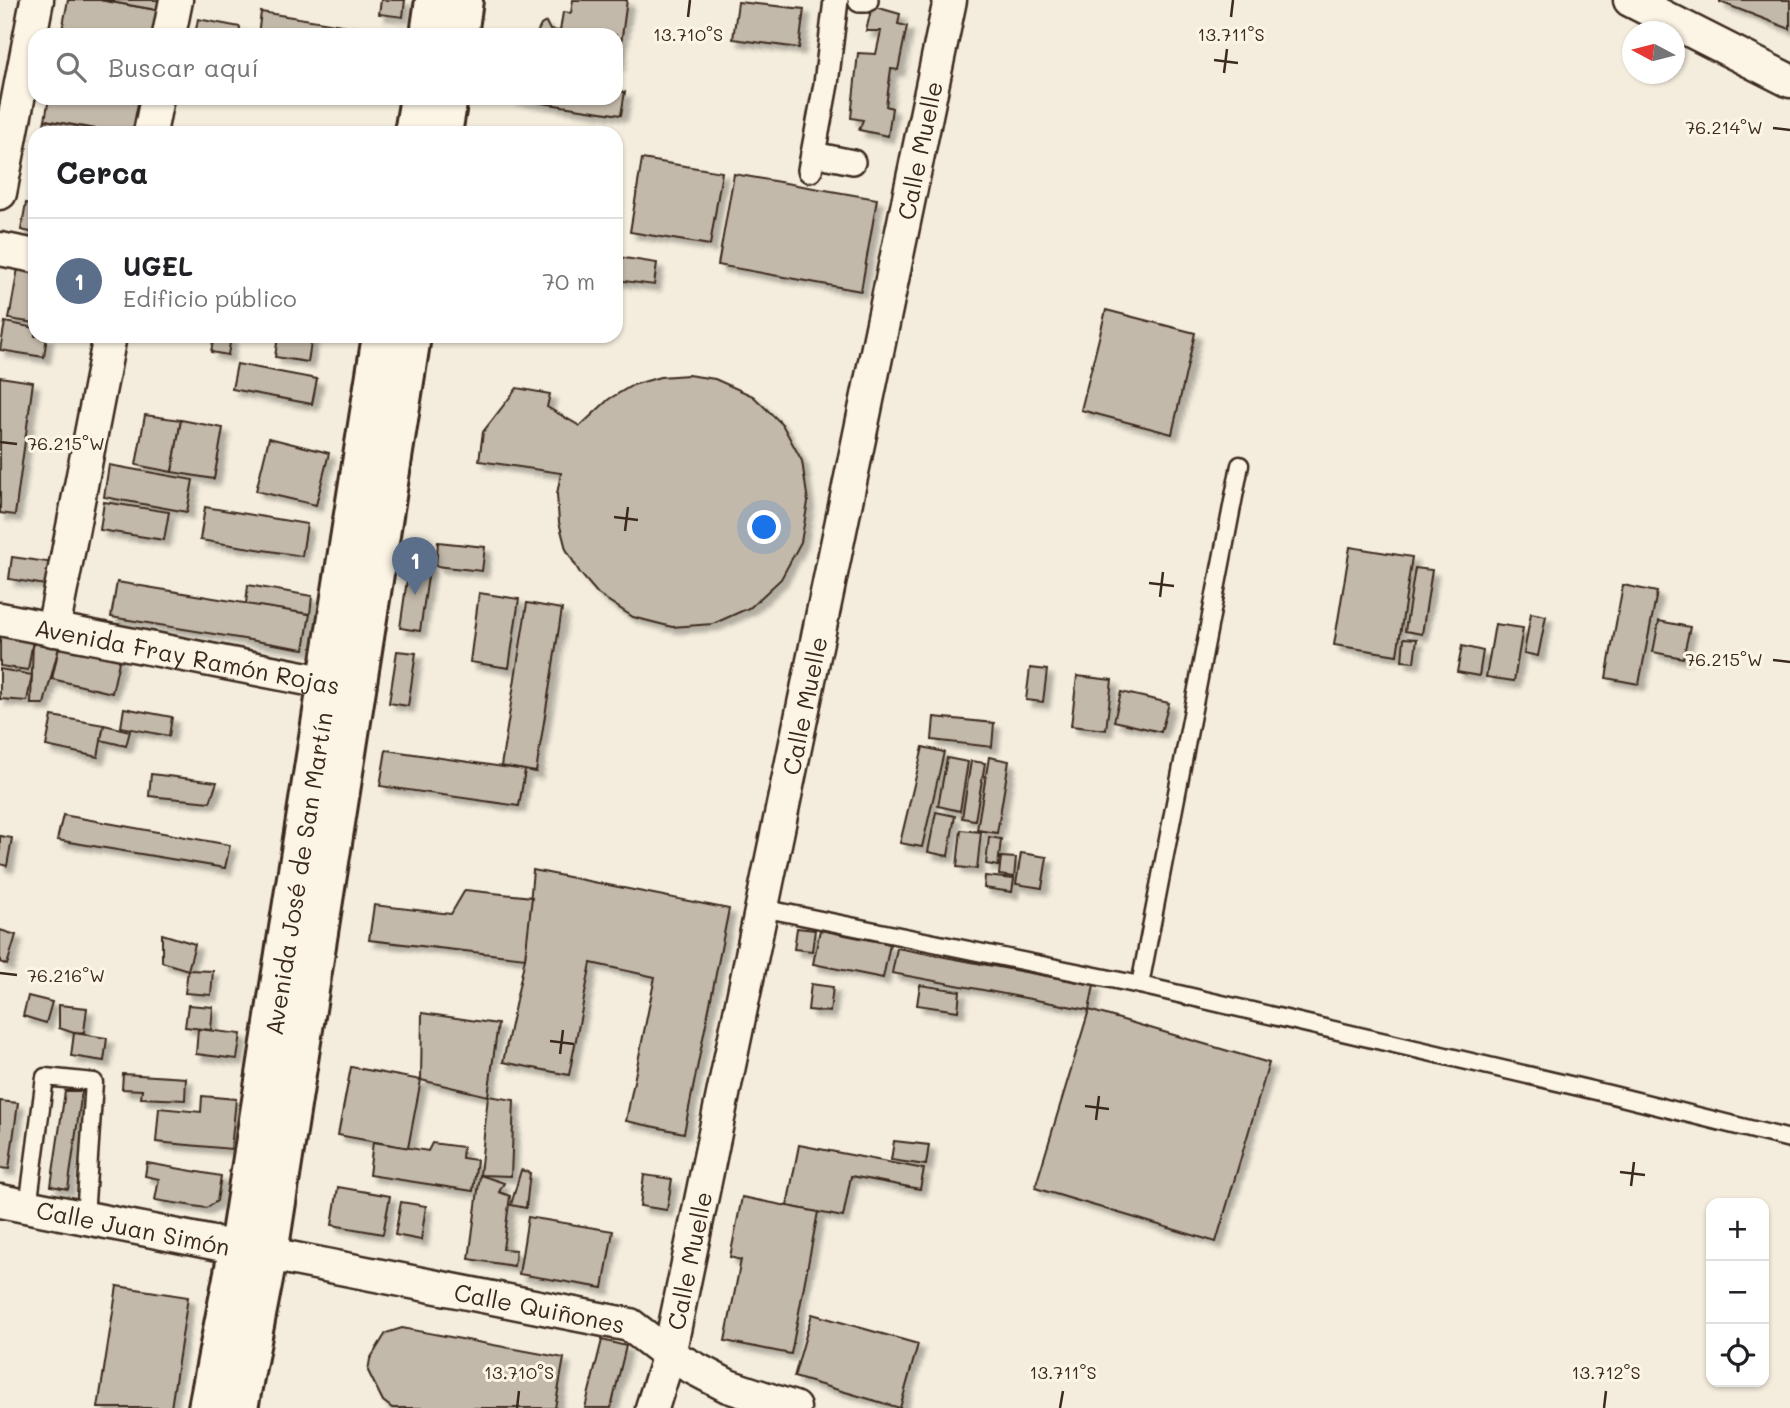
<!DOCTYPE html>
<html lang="es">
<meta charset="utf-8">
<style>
:root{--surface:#fff;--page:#f6f6f6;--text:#202124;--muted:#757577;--line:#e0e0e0;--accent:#c8321e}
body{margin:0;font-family:Mali,sans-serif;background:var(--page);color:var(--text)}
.controls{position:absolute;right:21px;bottom:21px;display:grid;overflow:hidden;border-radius:14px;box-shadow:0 2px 5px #0004}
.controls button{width:63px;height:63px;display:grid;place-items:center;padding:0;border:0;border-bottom:2px solid var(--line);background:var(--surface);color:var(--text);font:35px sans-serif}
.compass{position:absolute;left:1622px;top:21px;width:63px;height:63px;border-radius:50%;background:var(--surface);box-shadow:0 2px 5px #0004;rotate:277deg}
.you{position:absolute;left:765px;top:528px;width:24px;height:24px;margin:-18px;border:5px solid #fff;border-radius:50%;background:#1a73e8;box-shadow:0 0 0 10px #1a73e833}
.badge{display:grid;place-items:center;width:46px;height:46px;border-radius:50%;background:var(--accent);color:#fff;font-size:23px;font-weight:700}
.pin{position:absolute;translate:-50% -58px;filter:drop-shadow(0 2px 4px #0008)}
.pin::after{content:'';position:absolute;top:37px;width:24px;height:21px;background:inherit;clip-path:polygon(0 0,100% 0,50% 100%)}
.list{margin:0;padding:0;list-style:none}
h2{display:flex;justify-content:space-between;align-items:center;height:91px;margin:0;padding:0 28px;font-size:30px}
h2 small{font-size:23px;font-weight:400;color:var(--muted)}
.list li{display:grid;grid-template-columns:46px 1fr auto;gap:21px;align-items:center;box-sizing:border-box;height:126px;padding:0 28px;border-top:2px solid var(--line)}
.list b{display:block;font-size:26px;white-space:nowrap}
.list p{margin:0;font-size:23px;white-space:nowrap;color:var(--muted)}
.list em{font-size:23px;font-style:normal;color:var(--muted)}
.icon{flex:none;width:38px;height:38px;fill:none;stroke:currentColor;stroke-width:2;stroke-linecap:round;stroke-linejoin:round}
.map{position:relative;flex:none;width:1790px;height:1408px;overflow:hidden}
.search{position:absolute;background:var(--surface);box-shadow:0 2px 5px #0004;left:28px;top:28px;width:595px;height:77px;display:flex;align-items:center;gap:18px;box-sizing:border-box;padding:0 24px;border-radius:21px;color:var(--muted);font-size:26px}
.panel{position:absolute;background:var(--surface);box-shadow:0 2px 5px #0004;left:28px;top:126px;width:595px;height:217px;border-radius:21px}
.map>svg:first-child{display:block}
</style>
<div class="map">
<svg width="1790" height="1408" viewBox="0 0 1790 1408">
<defs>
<filter id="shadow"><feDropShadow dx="6" dy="6" stdDeviation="2" flood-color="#0004"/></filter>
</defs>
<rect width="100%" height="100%" fill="#f4eddd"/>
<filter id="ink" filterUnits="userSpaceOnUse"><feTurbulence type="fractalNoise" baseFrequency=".0143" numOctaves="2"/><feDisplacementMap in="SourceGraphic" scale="14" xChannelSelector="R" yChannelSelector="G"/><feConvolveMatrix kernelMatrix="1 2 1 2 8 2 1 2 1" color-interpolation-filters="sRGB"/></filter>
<g filter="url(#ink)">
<g fill="#c3b9aa" stroke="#3b2a1e" stroke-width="2" filter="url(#shadow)">
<path d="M68 0H100L168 12 165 35H61Z"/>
<path d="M100 0H170L168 12Z"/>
<path d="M381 0H405L403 17 379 14Z"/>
<path d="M573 0H627L618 66 616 35H536L541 25 546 22 550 30 560 31 563 12 571 13Z"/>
<path d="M1720 0H1790V29L1720 2Z"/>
<path d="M738 2 804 9 799 48 733 39Z"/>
<path d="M872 6 900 14 898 24 907 26 898 70 891 69 886 106 892 108 888 136 859 130 863 120 851 118 858 53 876 54 881 31H866Z"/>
<path d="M261 12 361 28 360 35H258Z"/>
<path d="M198 19 240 27 239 35H195Z"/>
<path d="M616 91 625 92 621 115 509 98H616Z"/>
<path d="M49 98H144L149 133H119L45 120Z"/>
<path d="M45 120 113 133H42Z"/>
<path d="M642 159 722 172 710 245 630 232Z"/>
<path d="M734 174 877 199 861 291 718 265Z"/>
<path d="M26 203 35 205V233L21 230Z"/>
<path d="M618 257 657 263 654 285 616 280Z"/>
<path d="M18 268 35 270V323L9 319Z"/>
<path d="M1106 310 1195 333 1172 434 1081 410Z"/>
<path d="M5 322 35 328V336H47L44 357 0 350Z"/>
<path d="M214 336 231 337 228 355 211 352Z"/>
<path d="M278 336H312L308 362 275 357Z"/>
<path d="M237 364 317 379 312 404 232 389Z"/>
<path d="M688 375 715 379 753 396 782 424 802 461 808 502 801 542 781 579 751 607 713 624 672 627 633 617 598 594 580 573 566 549 559 522 557 494 561 473 479 461 483 432 517 388 550 394 547 407 580 426 609 399 633 385 660 377Z"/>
<path d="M0 377 33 382 15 515 0 513Z"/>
<path d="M145 415 181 420 172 472 136 465Z"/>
<path d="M181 420 223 428 214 479 172 472Z"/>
<path d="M269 438 329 453 316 505 256 491Z"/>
<path d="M109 465 193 480 187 512 104 497Z"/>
<path d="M104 502 169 512 164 540 100 530Z"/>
<path d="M205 507 307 524 302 556 200 540Z"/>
<path d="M438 542 485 547 482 571 436 566Z"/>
<path d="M1350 547 1412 557 1397 655 1334 645Z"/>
<path d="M12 557 55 563 52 586 9 579Z"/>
<path d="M410 559 430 563 420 631 400 628Z"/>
<path d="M1415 568 1432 570 1422 634 1405 631Z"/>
<path d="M117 582 310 614 304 649 111 617Z"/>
<path d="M248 585 312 596 310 614 246 604Z"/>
<path d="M1623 585 1657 592 1639 684 1606 678Z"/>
<path d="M479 593 519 599 509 668 470 662Z"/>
<path d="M527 603 562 609 536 772 501 766Z"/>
<path d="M1531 613 1546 616 1538 656 1524 653Z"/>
<path d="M1659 621 1690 627 1683 658 1653 652Z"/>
<path d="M1495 624 1523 628 1514 681 1486 677Z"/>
<path d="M0 632 33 640 28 670 0 666Z"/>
<path d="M1404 638 1417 639 1414 662 1402 661Z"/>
<path d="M33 640 60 643 44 704H31Z"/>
<path d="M60 643 120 657 112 693 52 679Z"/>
<path d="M1462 646 1483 651 1479 676 1457 672Z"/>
<path d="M397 651 416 653 408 706 389 703Z"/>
<path d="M1030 668 1047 670 1043 702 1026 700Z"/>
<path d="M0 669 32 675 27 701 0 699Z"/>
<path d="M1077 676 1112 680 1106 730 1071 726Z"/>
<path d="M1121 692 1169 703 1161 732 1114 721Z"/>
<path d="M124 708 172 717 169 736 121 727Z"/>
<path d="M52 716 104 725 98 757 46 746Z"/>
<path d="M934 717 994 723 992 747 932 740Z"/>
<path d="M104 725 130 731 126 746 101 740Z"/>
<path d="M923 747 944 752 922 847 900 843Z"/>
<path d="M386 750 525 770 519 806 380 786Z"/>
<path d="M989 757 1009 761 997 833 977 830Z"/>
<path d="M947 758 968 762 960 811 938 806Z"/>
<path d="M971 761 985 763 975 820 962 818Z"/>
<path d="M151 774 217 782 210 802 149 796Z"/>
<path d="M936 812 955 816 948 856 928 852Z"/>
<path d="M63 815 230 845 225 868 57 840Z"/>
<path d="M961 830 981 832 977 869 957 867Z"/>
<path d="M0 836 12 838 7 866 0 864Z"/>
<path d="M989 837 1001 839 998 866 986 864Z"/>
<path d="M1021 853 1047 857 1042 888 1016 884Z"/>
<path d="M1001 857 1016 858 1014 877 999 875Z"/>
<path d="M533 870 729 909 684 1133 626 1121 655 977 591 963 569 1075 503 1062 525 958Z"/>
<path d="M985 876 1014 879 1012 892 984 888Z"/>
<path d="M465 890 532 897 525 958 369 940 374 905 451 914Z"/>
<path d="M797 928 815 930 812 951 794 949Z"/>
<path d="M0 930 16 935 7 965 0 962Z"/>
<path d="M820 930 890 944 883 978 813 964Z"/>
<path d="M162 934 195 944 188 970 162 962Z"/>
<path d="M897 948 1094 985 1089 1010 892 973Z"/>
<path d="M188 970 213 971 211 995 185 993Z"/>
<path d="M811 984 833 987 830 1012 808 1010Z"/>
<path d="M920 985 960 991 958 1011 917 1005Z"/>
<path d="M28 996 52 1002 46 1023 23 1016Z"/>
<path d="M59 1005 87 1008 84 1032 74 1033 59 1028Z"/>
<path d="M188 1005 213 1007 211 1030 185 1027Z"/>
<path d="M1089 1010 1269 1063 1216 1242 1035 1188Z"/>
<path d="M422 1013 498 1024 488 1096 421 1080Z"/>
<path d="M198 1029 241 1034 237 1059 196 1054Z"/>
<path d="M74 1033 107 1038 104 1061 71 1056Z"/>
<path d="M351 1067 421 1080 408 1148 338 1135Z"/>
<path d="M123 1074 186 1078 185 1100 141 1098 142 1090 122 1089Z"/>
<path d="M65 1091H82L68 1189 51 1186Z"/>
<path d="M202 1096 236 1099 231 1149 156 1142 159 1108 201 1112Z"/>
<path d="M488 1096 514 1100 511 1176 480 1175Z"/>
<path d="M0 1101 18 1103 9 1169 0 1168Z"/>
<path d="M894 1141 929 1145 926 1165 891 1160Z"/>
<path d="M373 1142 428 1151 432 1143 463 1147 462 1158 477 1160 473 1191 369 1175Z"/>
<path d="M799 1145 924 1169 920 1189 851 1176 843 1217 787 1206Z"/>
<path d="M147 1163 221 1176 217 1201 206 1208 155 1200 159 1179 145 1176Z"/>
<path d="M521 1170 530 1173 526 1208 511 1205Z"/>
<path d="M480 1175 504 1183 499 1192 510 1196 503 1249 516 1250 514 1266 469 1259Z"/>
<path d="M644 1175 672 1179 667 1210 640 1206Z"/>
<path d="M338 1187 390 1196 383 1234 332 1225Z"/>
<path d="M742 1197 818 1212 791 1354 725 1341 741 1260 730 1257Z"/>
<path d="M401 1202 426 1206 421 1240 395 1235Z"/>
<path d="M528 1217 613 1231 603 1288 519 1274Z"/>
<path d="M117 1286 188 1297 171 1408H98Z"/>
<path d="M812 1314 918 1344 900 1408 794 1377Z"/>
<path d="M402 1328 564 1358 555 1408H392L383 1401 368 1371 370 1359 386 1333Z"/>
<path d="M602 1340 626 1346 611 1408H585Z"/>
</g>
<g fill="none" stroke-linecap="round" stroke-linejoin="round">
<defs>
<g id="service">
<path d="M762 908 1140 985 1609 1094 1790 1139"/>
<path d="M1140 985 1240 465"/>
<path d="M28 1207 45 1077 94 1082 85 1217"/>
</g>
<g id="pedestrian">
<path d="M860 0H866"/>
<path d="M813 154 853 162"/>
<path d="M810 170 826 84 836 0"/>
</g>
<g id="minor">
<path d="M1630 0 1790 81"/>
<path d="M169 35 176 0"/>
<path d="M150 133 157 98"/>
<path d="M0 193 37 0"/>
<path d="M0 249 35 256"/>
<path id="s1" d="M0 619 349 687"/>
<path d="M53 630 110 336"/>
<path id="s2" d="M0 1201 630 1325 669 1355 728 1386 794 1408"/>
<path id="s3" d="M652 1408 669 1355 950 0"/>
</g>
<g id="secondary">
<path d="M430 35 435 0"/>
<path d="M458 35 463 0"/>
<path d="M414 133 420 98"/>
<path d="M442 133 448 98"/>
<path id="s4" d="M208 1408 239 1247 382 336"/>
<path d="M238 1408 268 1253 411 336"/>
</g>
</defs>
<use href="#service" stroke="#3b2a1e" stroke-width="21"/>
<use href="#pedestrian" stroke="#3b2a1e" stroke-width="28"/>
<use href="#minor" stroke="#3b2a1e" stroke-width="37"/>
<use href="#secondary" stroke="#3b2a1e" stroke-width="44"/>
<use href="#service" stroke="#fcf5e5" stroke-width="16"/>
<use href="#pedestrian" stroke="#fcf5e5" stroke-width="23"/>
<use href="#minor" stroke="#fcf5e5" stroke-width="32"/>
<use href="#secondary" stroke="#fcf5e5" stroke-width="38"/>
</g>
</g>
<path fill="none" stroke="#3b2a1e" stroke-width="2.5" d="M688 17 690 0M1231 17 1233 0M1214 60 1238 63M1224 73 1227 49M1773 128 1790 130M0 442 17 444M614 517 638 520M625 531 628 507M1149 583 1174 586M1160 597 1163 572M1773 660 1790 662M0 973 17 975M550 1041 574 1044M560 1054 563 1030M1085 1106 1109 1109M1096 1120 1099 1096M1620 1172 1645 1175M1631 1186 1634 1162M517 1408 519 1391M1060 1408 1063 1391M1604 1408 1606 1391"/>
<g text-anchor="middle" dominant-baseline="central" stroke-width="6" stroke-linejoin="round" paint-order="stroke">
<g font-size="24" fill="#3b2a1e" stroke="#fcf5e5">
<text stroke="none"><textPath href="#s3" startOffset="1286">Calle Muelle</textPath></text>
<text stroke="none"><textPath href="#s1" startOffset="191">Avenida Fray Ramón Rojas</textPath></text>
<text stroke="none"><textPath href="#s3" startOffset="719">Calle Muelle</textPath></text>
<text stroke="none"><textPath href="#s4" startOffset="542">Avenida José de San Martín</textPath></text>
<text stroke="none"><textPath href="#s2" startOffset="136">Calle Juan Simón</textPath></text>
<text stroke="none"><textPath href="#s3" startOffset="152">Calle Muelle</textPath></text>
<text stroke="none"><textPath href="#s2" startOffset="550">Calle Quiñones</textPath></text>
</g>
</g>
<g font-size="18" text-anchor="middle" fill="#3b2a1e" stroke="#fcf5e5" stroke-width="6" stroke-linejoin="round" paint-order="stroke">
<text x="688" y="41">13.710°S</text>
<text x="1231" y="41">13.711°S</text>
<text x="1724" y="134">76.214°W</text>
<text x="66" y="450">76.215°W</text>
<text x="1724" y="666">76.215°W</text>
<text x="66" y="982">76.216°W</text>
<text x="519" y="1379">13.710°S</text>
<text x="1063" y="1379">13.711°S</text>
<text x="1606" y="1379">13.712°S</text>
</g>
</svg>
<div class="controls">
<button>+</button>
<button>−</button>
<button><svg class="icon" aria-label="locate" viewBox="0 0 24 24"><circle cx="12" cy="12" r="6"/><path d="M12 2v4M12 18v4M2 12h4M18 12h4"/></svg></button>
</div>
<svg class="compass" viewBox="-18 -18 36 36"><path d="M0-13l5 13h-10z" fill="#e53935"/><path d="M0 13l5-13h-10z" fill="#757577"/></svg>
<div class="you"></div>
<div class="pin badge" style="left:415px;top:595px;background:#5c6f8a">1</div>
<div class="search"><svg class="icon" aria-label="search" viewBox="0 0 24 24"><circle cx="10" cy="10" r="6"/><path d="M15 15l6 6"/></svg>Buscar aquí</div>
<section class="panel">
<h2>Cerca<small></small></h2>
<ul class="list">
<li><span class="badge" style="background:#5c6f8a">1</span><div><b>UGEL</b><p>Edificio público</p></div><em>70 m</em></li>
</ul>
</section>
</div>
